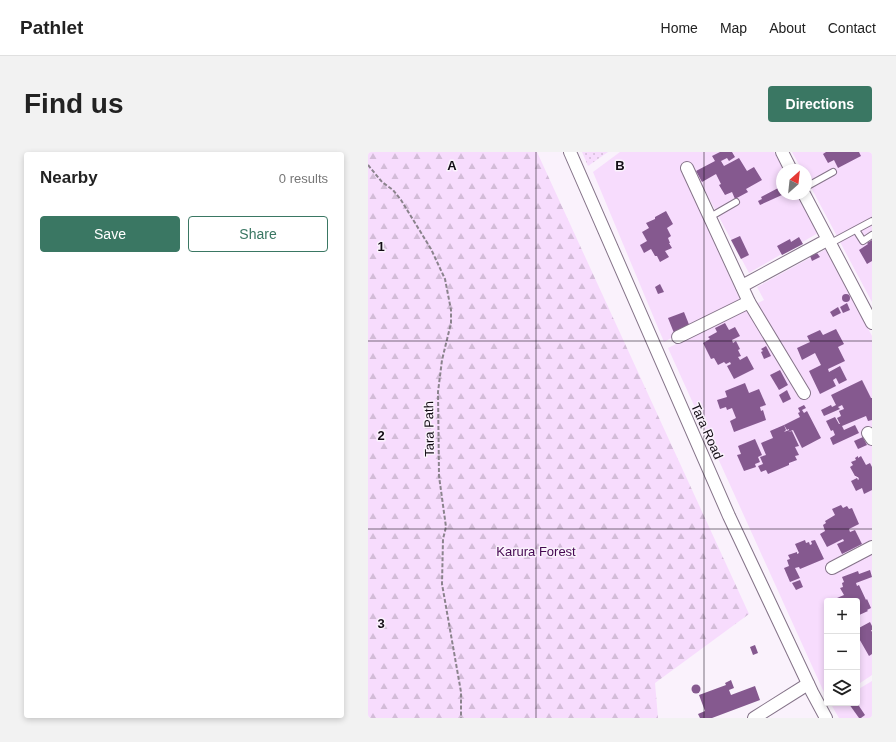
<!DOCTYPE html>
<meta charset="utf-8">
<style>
:root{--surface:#fff;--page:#f2f2f2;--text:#222;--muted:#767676;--line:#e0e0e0;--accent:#3a7763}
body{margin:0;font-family:Helvetica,sans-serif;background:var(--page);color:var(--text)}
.controls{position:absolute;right:12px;bottom:12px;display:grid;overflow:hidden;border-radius:4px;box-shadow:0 2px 6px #0003}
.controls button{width:36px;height:36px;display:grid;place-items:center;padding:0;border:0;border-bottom:1px solid var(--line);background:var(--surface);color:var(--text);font:20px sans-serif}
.compass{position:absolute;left:408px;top:12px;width:36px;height:36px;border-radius:50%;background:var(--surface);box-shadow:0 2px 6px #0003;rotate:27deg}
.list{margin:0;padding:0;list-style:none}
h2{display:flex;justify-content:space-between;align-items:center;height:52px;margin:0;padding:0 16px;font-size:17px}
h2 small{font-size:13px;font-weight:400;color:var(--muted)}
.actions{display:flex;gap:8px;padding:12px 16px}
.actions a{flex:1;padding:9px 0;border:1px solid var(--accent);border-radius:4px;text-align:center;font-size:14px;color:var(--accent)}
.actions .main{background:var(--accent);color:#fff}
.icon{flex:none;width:22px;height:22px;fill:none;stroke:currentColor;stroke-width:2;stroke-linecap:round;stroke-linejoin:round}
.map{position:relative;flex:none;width:504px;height:566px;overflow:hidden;border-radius:4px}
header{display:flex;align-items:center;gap:24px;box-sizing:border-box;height:56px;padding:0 20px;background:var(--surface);border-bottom:1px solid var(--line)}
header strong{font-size:19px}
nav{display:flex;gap:22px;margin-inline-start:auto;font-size:14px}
.intro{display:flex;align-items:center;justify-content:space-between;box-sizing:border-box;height:96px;padding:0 24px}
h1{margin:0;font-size:28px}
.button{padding:10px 18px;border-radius:4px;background:var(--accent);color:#fff;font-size:14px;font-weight:700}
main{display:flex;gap:24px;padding:0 24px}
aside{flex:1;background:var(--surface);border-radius:4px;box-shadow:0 2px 6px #0003}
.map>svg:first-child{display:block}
</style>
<header>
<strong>Pathlet</strong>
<nav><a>Home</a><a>Map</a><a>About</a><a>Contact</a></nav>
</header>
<div class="intro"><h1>Find us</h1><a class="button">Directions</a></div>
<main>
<aside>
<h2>Nearby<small>0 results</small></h2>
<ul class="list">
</ul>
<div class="actions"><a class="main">Save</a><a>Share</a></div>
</aside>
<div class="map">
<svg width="504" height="566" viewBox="0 0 504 566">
<defs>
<pattern id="grass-dots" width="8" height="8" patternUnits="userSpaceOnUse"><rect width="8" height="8" fill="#f7dcfd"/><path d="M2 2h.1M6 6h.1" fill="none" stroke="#d3bcd8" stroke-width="1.8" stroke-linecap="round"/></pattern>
<pattern id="forest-firs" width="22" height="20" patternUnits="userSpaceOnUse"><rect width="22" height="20" fill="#f7dcfd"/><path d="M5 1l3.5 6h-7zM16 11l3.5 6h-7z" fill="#d3bcd8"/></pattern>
</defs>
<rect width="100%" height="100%" fill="#faf2fc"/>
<path fill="url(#grass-dots)" d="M214 0H240L220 14Z"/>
<path fill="url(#forest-firs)" d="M0 0H169L381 462 287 531 290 566H0Z"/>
<g fill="#f7dcfd">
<path d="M252 0H406L416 18H414V42H429L450 81 381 121 322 11 313 16 372 148 296 190 225 20Z"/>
<path d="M424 0H504V150L438 26V18H434Z"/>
<path d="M458 97 504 184V523L489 533V449H459V547L300 196 396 148 389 135Z"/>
<path d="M504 529V566H471L464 554 468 551H489V538Z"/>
</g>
<g fill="#85598f">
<path d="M352 0H364L367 5 361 9 359 6 353 9 356 14 371 6 379 19 386 15 394 28 378 37 380 40 367 47 364 40 357 43 351 33 353 32 348 22 334 30 328 19 347 9 344 4Z"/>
<path d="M458 0H491L493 4 470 16 466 8 460 11 455 2Z"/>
<path d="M414 34V43L392 53 390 49 394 47 393 45Z"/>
<path d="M298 59 305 72 299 76 303 84 300 86 302 91H301L304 96 297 99 301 105 292 110 289 104H287L283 97 276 101 272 93 279 89 274 80 281 76 278 71 287 67V65Z"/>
<path d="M372 84 381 103 373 107 363 88Z"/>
<path d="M431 85 435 92 414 103 409 94 422 87 423 90Z"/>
<path d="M504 88V109L499 112 491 98 500 92 499 91Z"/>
<path d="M449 101 452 105 444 109 442 104Z"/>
<path d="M292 132 296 140 290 142 287 135Z"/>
<circle cx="478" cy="146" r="4"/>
<path d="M479 151 482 158 475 161 472 155Z"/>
<path d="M470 155 473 161 465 165 462 160Z"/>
<path d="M316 160 322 175 306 181 300 166Z"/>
<path d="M357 171 361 178 367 175 372 184 364 188 365 191 368 189 372 197 370 198 373 204 370 205 372 208 379 204 386 217 366 227 359 214 363 212 362 210 358 212 356 210 350 213 346 206 343 207 335 191 342 187 340 185 349 180 347 176Z"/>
<path d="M468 177 476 192 470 195 477 209 460 217 461 220 472 214 479 228 471 232 468 226 465 228 468 234 452 242 441 219 453 213 447 201 434 208 429 196 442 190 439 184 452 178 455 183Z"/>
<path d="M398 194 403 204 396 207 393 200 395 199 393 197Z"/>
<path d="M412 218 420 233 411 238 402 223Z"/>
<path d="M494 228 503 246H504V268L500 269 498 264 474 274 476 278 487 273 491 281 465 293 462 286 467 283 465 278 463 279 458 269 467 265 471 272H472L469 266 473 264 471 259 476 257 474 253 470 255 472 257 456 264 453 258 463 253 464 255 468 253 463 243Z"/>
<path d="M377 231 381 241 391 237 398 253 392 255 393 259 395 258 398 268 366 280 362 269 368 266 364 256 359 258 358 255 352 257 349 248 359 245 357 239Z"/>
<path d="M419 238 423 247 415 251 411 243Z"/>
<path d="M436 253 438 256 434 258 436 261 439 259 453 286 434 296 425 278 420 280 424 279 431 294 427 295 431 303 427 304 429 308 421 311V313L400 322 398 318 393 320 390 314 395 312 392 305 398 303 393 291 405 286 402 279 416 273 418 278 416 280 421 278V277L419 278 416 273 432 265 430 261 432 260 430 256Z"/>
<path d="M495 285 499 293 490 297 486 289Z"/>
<path d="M387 287 394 303 390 305 392 310 387 312 388 315 376 319 369 303 373 302 370 294Z"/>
<path d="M490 304V306L493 304 498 313 502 311 504 315V338L496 342 494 336 488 339 483 329 489 326 490 328 491 327 490 325H489L488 324H487L482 315 485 313 483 310 488 308 487 306Z"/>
<path d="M473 353 475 356 479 354 481 357 484 356 491 372 481 377 482 380 487 378 494 392 474 402 469 392 476 389 475 387 459 395 452 382 457 379 455 373 458 371 457 369 467 363 464 357Z"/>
<path d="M437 388 438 391 441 390 442 393 444 392 443 389 447 388 456 407 432 417 431 415 427 416 432 426 422 430 416 416 421 414 419 408 422 407 420 403 429 400V402L431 401 427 392Z"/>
<path d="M502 418 504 425 488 431 489 434 491 433 498 448 499 447 503 456 499 458 500 459 489 464V449H470L469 446 476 443 472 436 475 435 474 431 476 430 474 425 490 419 491 422Z"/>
<path d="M432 428 435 435 428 438 424 431Z"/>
<path d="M502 470 504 474V478H503L504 480V502L501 504 489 483V477Z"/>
<path d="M387 493 390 501 385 503 382 495Z"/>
<path d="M363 528 366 536 361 538 363 543 387 534 392 548 344 566H332L330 562 337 559 331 543 358 533 357 531Z"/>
<circle cx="328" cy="537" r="4.5"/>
<path d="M482 551H489L497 563 493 566H491L481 552Z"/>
</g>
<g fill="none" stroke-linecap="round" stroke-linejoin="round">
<defs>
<g id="lane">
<path d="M438 35 465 20"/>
<path d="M342 65 368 50"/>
<path d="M488 78 495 89 504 83"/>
<path d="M461 92 504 69"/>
</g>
<g id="street">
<path d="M202 0 361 364 444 540 458 566"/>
<path d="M414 0 423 18"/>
<path d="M319 16 381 150 436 241"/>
<path d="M436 42 504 171"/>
<path d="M374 134 459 88"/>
<path d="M310 185 381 150"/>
<path d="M500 281 504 287"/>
<path d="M464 416 504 395"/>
<path d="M386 566 440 532"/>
</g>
</defs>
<use href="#lane" stroke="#857489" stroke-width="8"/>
<use href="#street" stroke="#857489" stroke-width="14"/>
<path stroke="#8b838d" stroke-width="2" stroke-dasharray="4 2" stroke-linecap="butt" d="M0 13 14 30 25 38 33 48 63 97 77 127 83 158V171L74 208 70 240 71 324 78 375 75 387 74 432 93 540V566"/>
<use href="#lane" stroke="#fff" stroke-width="6"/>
<use href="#street" stroke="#fff" stroke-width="12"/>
</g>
<path fill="none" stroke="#130d15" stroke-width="1" stroke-opacity="0.55" d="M168 0V566M336 0V566M0 189H504M0 377H504"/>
<g text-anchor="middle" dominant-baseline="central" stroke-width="3" stroke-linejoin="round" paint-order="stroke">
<g font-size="13" fill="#130d15" stroke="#faf2fc">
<text transform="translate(61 277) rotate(-91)">Tara Path</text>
<text transform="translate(339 279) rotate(66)">Tara Road</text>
</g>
<g font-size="13" fill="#450851" stroke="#faf2fc">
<text x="168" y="399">Karura Forest</text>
</g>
</g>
<g font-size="13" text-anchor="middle" font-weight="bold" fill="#130d15" stroke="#faf2fc" stroke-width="3" stroke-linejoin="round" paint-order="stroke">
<text x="84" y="18">A</text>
<text x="252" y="18">B</text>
<text x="13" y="99">1</text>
<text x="13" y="288">2</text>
<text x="13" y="476">3</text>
</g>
</svg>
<div class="controls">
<button>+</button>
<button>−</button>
<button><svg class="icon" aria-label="layers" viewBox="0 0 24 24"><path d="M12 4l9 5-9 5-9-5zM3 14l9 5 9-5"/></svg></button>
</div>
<svg class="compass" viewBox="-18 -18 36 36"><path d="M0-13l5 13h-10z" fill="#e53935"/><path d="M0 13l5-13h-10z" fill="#767676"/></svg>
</div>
</main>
